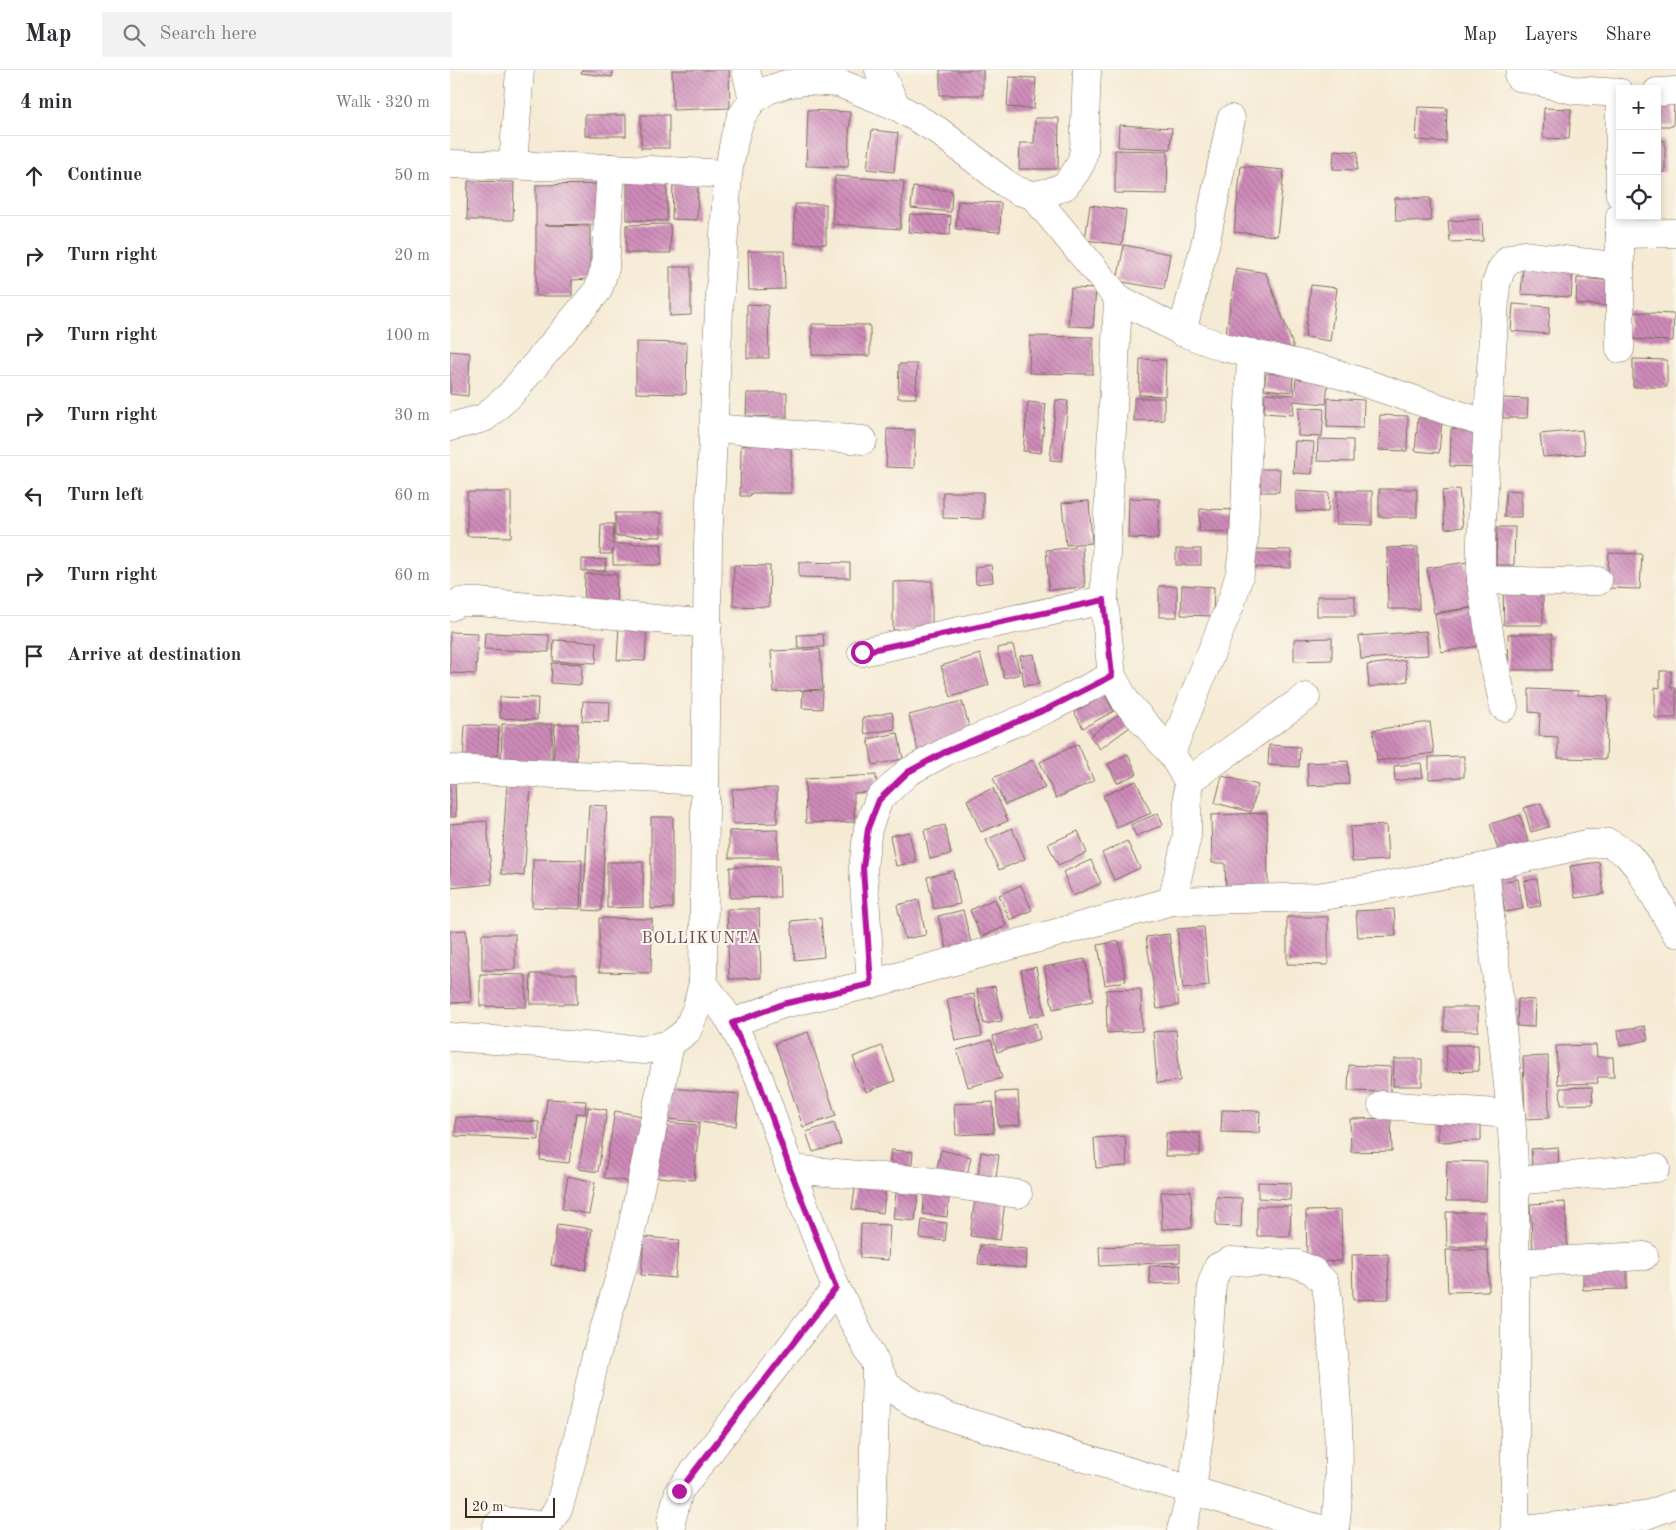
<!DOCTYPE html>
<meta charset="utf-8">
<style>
:root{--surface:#fff;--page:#f2f2f3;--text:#2b2b33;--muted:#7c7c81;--line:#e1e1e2}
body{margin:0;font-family:"Old Standard TT",serif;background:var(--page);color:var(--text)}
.controls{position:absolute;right:15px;top:15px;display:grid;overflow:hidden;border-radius:0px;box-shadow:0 2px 8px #0003}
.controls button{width:45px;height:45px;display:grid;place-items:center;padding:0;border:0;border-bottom:1px solid var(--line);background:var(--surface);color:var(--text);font:25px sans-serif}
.scale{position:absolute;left:15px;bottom:12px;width:90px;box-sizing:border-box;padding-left:5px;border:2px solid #3b2a1e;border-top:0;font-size:14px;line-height:18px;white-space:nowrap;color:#3b2a1e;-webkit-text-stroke:4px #fbf7ec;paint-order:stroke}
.stop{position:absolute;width:15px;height:15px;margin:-11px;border:4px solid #b5179e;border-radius:50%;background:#fff}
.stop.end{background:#b5179e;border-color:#fff;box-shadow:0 1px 5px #0008}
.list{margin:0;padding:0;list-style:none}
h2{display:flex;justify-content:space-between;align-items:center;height:65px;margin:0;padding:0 20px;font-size:21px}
h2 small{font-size:16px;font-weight:400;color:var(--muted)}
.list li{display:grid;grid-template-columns:32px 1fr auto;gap:15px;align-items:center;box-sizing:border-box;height:80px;padding:0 20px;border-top:1px solid var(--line)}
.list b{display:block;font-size:19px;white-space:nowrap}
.list em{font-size:16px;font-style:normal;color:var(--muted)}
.icon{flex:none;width:28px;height:28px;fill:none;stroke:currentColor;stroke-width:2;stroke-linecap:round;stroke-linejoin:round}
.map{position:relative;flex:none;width:1226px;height:1460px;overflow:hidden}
header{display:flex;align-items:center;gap:30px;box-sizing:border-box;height:70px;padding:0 25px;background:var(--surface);border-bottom:1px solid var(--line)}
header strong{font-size:24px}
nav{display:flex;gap:28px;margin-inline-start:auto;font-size:18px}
.search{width:350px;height:45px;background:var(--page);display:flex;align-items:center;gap:12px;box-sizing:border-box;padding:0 18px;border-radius:0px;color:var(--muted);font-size:19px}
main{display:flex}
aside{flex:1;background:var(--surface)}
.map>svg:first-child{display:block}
</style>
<header>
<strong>Map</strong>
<div class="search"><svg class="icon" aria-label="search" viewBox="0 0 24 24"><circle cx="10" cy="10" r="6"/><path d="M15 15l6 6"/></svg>Search here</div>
<nav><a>Map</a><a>Layers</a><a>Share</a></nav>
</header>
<main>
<aside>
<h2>4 min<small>Walk · 320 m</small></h2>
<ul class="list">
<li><svg class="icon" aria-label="ahead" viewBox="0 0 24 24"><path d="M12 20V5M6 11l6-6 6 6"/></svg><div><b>Continue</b></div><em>50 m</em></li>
<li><svg class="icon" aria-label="right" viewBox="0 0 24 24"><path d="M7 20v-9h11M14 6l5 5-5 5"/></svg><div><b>Turn right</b></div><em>20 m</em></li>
<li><svg class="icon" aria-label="right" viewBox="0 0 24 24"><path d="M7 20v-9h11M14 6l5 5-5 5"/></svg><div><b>Turn right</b></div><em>100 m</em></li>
<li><svg class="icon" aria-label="right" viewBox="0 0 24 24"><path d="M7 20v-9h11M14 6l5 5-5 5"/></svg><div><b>Turn right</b></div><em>30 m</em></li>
<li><svg class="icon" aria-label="left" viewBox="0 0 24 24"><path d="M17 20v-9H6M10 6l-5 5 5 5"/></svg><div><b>Turn left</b></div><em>60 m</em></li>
<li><svg class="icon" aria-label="right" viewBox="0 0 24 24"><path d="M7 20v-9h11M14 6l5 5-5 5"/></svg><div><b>Turn right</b></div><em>60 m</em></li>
<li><svg class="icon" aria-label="arrive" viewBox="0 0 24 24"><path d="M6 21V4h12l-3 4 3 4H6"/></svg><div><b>Arrive at destination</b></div></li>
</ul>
</aside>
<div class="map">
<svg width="1226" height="1460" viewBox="0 0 1226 1460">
<defs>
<pattern id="building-back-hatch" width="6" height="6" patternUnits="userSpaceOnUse" patternTransform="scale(1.25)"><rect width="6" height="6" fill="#cf8bba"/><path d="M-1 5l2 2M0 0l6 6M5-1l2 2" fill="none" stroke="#a97297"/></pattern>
</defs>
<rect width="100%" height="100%" fill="#fbf7ec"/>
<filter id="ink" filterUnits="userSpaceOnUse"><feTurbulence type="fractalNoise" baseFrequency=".02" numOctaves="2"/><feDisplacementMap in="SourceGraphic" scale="10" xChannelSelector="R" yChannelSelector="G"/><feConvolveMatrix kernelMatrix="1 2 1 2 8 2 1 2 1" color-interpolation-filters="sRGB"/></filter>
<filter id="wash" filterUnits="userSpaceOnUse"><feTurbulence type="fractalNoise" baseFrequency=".0096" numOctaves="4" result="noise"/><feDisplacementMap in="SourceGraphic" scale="20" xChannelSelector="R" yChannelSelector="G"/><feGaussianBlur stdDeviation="1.12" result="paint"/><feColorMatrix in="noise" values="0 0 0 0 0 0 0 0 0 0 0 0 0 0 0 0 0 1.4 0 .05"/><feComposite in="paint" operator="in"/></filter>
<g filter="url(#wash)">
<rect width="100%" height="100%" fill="#f5ead4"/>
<g id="blocks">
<g fill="url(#building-back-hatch)">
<path d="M132 0H163L162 7 131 3Z"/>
<path d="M222 0H279L280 38 223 40Z"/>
<rect x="490" y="0" width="43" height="25"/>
<path d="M559 7 586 8 584 39 557 37Z"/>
<path d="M1207 32H1224L1223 56H1207Z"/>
<path d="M968 37 997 38 996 72 966 70Z"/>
<path d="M1094 38 1121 39 1119 69 1093 68Z"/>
<path d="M358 40 400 42 398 97 356 96Z"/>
<rect x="135" y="45" width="41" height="21"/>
<rect x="191" y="45" width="28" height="33"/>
<path d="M585 48H609L608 99H569L570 73H584Z"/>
<path d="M669 55 722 58 720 79 668 77Z"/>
<path d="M422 60 448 63 444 102 417 99Z"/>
<path d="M1207 70 1215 71V102H1207Z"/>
<path d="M665 80 718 81 717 124 665 123Z"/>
<path d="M884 80 908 82 907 100 883 99Z"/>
<path d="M791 96 834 100 827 166 784 162Z"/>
<path d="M385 106 454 111 450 159 382 154Z"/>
<path d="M18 111 64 112 63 150H17Z"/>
<path d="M177 112H217V151L177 150Z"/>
<path d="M223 113 248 114 247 150 222 149Z"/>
<path d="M150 114 151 154 94 155 140 156V209L122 210V226H86V115Z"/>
<path d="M463 117 502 121 501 142 461 138Z"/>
<path d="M945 128H980L981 151H946Z"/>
<path d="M508 131 551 133 550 162 506 159Z"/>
<path d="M345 134H376V174L344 173Z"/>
<path d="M640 135 676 140 672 175 635 170Z"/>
<path d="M460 144 501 146 500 165 458 162Z"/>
<path d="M1032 149 1033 171 1000 172 998 151Z"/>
<path d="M220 154 221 183H176V155Z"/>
<path d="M674 175 720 184 714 219 667 211Z"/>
<path d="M298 181H334L335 219 299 220Z"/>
<path d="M220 197H241V245L220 246Z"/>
<path d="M1073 197 1123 200 1121 227 1071 224Z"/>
<path d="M786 198 816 203 844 278 775 269Z"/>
<path d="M1127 208 1166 211 1165 236 1126 234Z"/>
<path d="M861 215 887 218 880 271 855 267Z"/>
<path d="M621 218 646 219 643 257 618 256Z"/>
<path d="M297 234 318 235 319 288H297Z"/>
<path d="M1063 234 1100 237 1098 264 1061 261Z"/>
<path d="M1180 242 1224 244 1223 271 1178 269Z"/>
<path d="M362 254 420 255V286L362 285Z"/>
<path d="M580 266 643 267V304L579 303Z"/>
<path d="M186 272 237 273 236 324 186 323Z"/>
<path d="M0 281 20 283 18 326 0 324Z"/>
<path d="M690 289 716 290 715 326 689 325Z"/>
<path d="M1183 289 1217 290V317H1183Z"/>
<path d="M449 294H467L466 328H448Z"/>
<path d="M816 303 843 305 842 322 814 319Z"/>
<path d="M846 309 878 311 876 334 844 331 843 345 814 343 815 323 844 325Z"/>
<path d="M297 323H337V347L296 346Z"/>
<path d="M684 328H714V350L684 351Z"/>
<path d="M878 328 914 330 913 358 877 357Z"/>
<path d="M1053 328 1078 329 1077 348H1053Z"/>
<path d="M606 330 618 331 612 391 600 390Z"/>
<path d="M578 332 596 334 591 383 573 381Z"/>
<path d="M849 337 874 339 872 367 848 366Z"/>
<path d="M930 345 958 346 957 381 929 380Z"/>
<path d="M968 348 992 350 989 383 965 381Z"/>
<path d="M437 359 465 360 464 398 436 397Z"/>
<path d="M1001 359 1027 360V397L1000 396Z"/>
<path d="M1132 360 1135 384 1093 387 1090 364Z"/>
<path d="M868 369 903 370V392L867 391Z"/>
<path d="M297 371H341V423H301L300 426H290L291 376 298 375Z"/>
<path d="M845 371 864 372 862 404 843 403Z"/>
<path d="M806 399H830L829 422H806Z"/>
<rect x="929" y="419" width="38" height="28"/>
<path d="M1009 419 1013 457 995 459 992 421Z"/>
<path d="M1056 420 1071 421V447H1054Z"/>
<path d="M846 421 879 423 878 442 846 441Z"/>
<path d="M887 421H922V455L886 454Z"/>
<path d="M17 422H61V467L17 466Z"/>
<path d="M493 422H533V449L493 448Z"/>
<path d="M679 428 709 429 708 469 678 468Z"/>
<path d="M639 431 642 473 616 475 612 433Z"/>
<path d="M750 439 790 440 789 462 749 461Z"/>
<path d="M165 443H211V467L165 466Z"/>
<path d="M151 454H164L163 474H211L212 495H163V479L162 484H150Z"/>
<path d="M1047 457H1065L1064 495H1046Z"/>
<path d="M632 477 635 517 599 520 596 480Z"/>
<path d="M968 477 969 539H938L937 478Z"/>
<rect x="726" y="479" width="25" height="16"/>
<path d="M803 479 841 480V498L803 497Z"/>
<path d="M1159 483 1192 484 1190 519 1157 518Z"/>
<path d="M132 489 156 490 155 501H132Z"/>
<path d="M349 492 400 493V508L349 507Z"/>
<path d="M1017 492 1024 537 984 543 977 498Z"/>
<path d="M284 495 320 496 319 537 283 536Z"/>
<path d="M541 495 543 512 526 514 525 497Z"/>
<path d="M135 504H167L166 539 134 538Z"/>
<path d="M482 511V560H443V512Z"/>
<path d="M732 515 764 517 763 546 731 545Z"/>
<rect x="709" y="516" width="18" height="31"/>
<path d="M1053 521H1093V555H1054Z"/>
<rect x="867" y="526" width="38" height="20"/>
<path d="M1023 538 1029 576 991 582 985 544Z"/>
<path d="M169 555H197L195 591 167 590Z"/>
<path d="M976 561 978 585 911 589 909 566Z"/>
<path d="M0 562 28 563 26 604 0 603Z"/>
<path d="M35 563 99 565V582L34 579Z"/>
<path d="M373 564 374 577 348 578 347 565Z"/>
<path d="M1058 564H1102V600H1059Z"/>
<path d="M882 568V590L844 591V569Z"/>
<path d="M104 570 147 572 146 593 103 591Z"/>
<path d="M563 575 570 604 554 608 547 578Z"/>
<path d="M370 579 373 619 324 622 321 581Z"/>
<path d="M530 584 539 615 501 627 491 596Z"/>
<path d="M584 584 589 614 574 616 570 586Z"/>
<path d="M955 590 958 611 919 617 917 595Z"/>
<path d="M102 593 132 594 131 615 101 613Z"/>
<path d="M1210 601H1221V618H1226V648H1205V617L1210 618Z"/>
<path d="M1079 619 1128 621V625L1158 626 1156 689 1108 688V667L1089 666 1090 643 1079 642Z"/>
<path d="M353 620 373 621 372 639 352 638Z"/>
<path d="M655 625 664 641 633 658 624 642Z"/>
<path d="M50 627 88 628 87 650 50 648Z"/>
<path d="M133 631 160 632 159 652 132 651Z"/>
<path d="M512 631 522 667 468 681 459 645Z"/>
<path d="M442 642 445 659 415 664 412 648Z"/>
<path d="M670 644 680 657 650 679 640 666Z"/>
<path d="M980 652 984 683 927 691 923 660Z"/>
<path d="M52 654H102V697H51Z"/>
<path d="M105 654H128L126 699 103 698Z"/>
<path d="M15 655 49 656 47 698 13 697Z"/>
<path d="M448 663 453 689 423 695 418 669Z"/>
<path d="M628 674 644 711 606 728 590 692Z"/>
<path d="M819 675 850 677 849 697 818 695Z"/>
<path d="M678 684 687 704 667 713 658 694Z"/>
<path d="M1014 686V707L979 709V687Z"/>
<path d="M583 690 595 718 555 735 543 708Z"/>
<path d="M898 691 899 714 858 716 857 693Z"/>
<path d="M971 693 973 707 945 711 944 696Z"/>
<path d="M426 705 427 722 404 723V752L356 753 355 709Z"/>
<path d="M772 706 808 715 801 742 765 733Z"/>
<path d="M0 711H5L6 747H0Z"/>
<path d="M686 711 701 743 667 758 653 726Z"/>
<path d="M57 714 81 716 74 806 51 804Z"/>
<path d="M327 718V753L283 754 282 719Z"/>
<path d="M543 718 558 751 531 762 517 730Z"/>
<path d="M1091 733 1099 757 1081 762 1074 738Z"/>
<path d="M139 735 157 736 151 841 133 840Z"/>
<path d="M708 743 713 755 686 766 681 755Z"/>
<path d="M817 743 818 819 776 820 775 793H762L761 745Z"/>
<path d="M1070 745 1079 774 1049 783 1040 754Z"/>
<path d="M201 747H223V838L201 839Z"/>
<path d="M37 751 42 814 0 818V754Z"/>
<path d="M495 755 501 784 480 789 474 760Z"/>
<path d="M936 755 938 790 902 792 900 757Z"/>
<path d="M562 758 575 789 549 800 536 770Z"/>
<path d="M328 760V788H279V761Z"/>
<path d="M628 761 637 783 608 795 598 774Z"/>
<path d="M459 762 466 792 446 796 440 766Z"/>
<path d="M677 771 690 798 664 810 652 783Z"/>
<path d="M83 789 132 790 130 839 82 837Z"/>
<path d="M641 790 651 813 623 826 613 802Z"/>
<path d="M157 792H193V837L157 838Z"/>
<path d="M1149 792 1154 824 1125 828 1120 796Z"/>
<path d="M329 796 330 827 280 828V797Z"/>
<path d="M503 801 510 834 484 839 477 807Z"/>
<path d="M1068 809 1073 839 1055 842 1050 812Z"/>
<path d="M1087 809 1091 836 1078 838 1074 811Z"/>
<path d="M571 815 582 840 560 850 549 825Z"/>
<path d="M545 829 556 856 531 867 520 840Z"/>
<path d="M469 830 476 865 455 869 447 835Z"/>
<path d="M277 839H309L311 908 279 909Z"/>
<path d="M944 839 946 866 908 867 906 841Z"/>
<path d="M513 840 522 877 498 883 488 846Z"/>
<path d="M837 847H878V895L837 894Z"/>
<path d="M149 848 202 849 201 903 149 902Z"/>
<path d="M371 848 374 887 345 890 341 851Z"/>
<path d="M754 857 759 916 733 919 727 859Z"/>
<path d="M16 860 21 932 0 933V861Z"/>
<rect x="32" y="864" width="33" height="36"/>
<path d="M719 864 729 935 707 939 696 867Z"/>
<path d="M669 871 676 911 655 915 648 875Z"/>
<path d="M635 889 643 931 603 939 594 897Z"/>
<path d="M586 897 595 944 580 947 571 900Z"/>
<path d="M30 904 76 905V937L30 936Z"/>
<path d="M81 904H127V934H80Z"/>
<path d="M545 916 552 951 534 954 527 919Z"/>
<path d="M691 919 692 961 657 963 656 920Z"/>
<path d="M524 924 532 966 505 971 497 929Z"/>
<path d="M1068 929 1085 930 1084 957 1067 956Z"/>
<rect x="994" y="937" width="34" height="24"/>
<path d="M586 953 590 969 547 982 543 966Z"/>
<path d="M1195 956 1198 970 1170 976 1168 960Z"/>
<path d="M726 960 730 1011 707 1013 703 962Z"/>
<path d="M358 962 386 1046 353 1057 325 973Z"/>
<path d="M541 970 552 1008 518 1017 507 980Z"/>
<path d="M996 975H1028L1029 1001 997 1002Z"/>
<path d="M1146 975 1147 987H1163L1164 1007H1147L1148 1013 1108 1014 1106 976Z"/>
<path d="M432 976 445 1011 416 1022 403 987Z"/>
<path d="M1098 986 1099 1048 1075 1049 1073 987Z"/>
<path d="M944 989H972V1016H943Z"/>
<path d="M899 995 941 997 940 1022 898 1021Z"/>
<path d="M1142 1017 1143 1034 1111 1035 1110 1018Z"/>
<path d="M220 1018 289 1024 286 1056 217 1049Z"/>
<path d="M568 1021 570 1055 548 1056 546 1022Z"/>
<path d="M97 1029 136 1031 135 1044 126 1043 119 1093 90 1090Z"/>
<path d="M543 1032 544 1063 506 1065 504 1034Z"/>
<path d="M138 1037 157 1040 148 1102 129 1099Z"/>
<path d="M772 1040 810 1041 809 1063 771 1062Z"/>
<path d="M165 1041 198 1047 188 1113 154 1108Z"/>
<path d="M6 1047 89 1052V1070L5 1066Z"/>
<path d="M941 1048 942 1081 901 1082 900 1049Z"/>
<path d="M1031 1048V1071L988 1072V1050Z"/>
<path d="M211 1052 249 1055 244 1110 206 1107Z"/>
<path d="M384 1053 391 1074 363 1082 356 1062Z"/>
<path d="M716 1063H750V1086H715Z"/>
<path d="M675 1066 677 1096 646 1098 644 1068Z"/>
<path d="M1108 1077 1109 1097 1082 1098 1081 1079Z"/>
<path d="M441 1080 463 1082 461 1103 439 1101Z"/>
<path d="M491 1080 521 1087 516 1110 486 1103Z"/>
<path d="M531 1082 549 1085 545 1115 527 1113Z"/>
<path d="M997 1091 1037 1092 1036 1131H996Z"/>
<path d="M118 1106 145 1112 139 1144 112 1139Z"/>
<path d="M808 1112 841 1113 840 1130 808 1128Z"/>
<path d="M406 1113 436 1117 433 1143 402 1139Z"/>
<path d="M447 1115 469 1118 465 1151 443 1149Z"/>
<path d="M475 1117 500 1120 497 1147 473 1144Z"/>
<path d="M741 1121 742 1158 712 1159 711 1122Z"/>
<path d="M766 1127 792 1128 791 1157 766 1156Z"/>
<path d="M525 1128 555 1132 550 1170 520 1166Z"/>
<path d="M1115 1132 1118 1183 1083 1185 1080 1134Z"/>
<path d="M807 1136H841L840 1166H807Z"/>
<path d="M891 1140 892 1191 857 1192 856 1141Z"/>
<path d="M996 1142H1036V1177H997Z"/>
<path d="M472 1150 497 1153 495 1171 470 1168Z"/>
<path d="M107 1154 142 1159 136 1200 101 1195Z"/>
<path d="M411 1154 440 1155 438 1190 410 1188Z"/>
<path d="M194 1167 229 1170 225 1208 191 1205Z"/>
<path d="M730 1174V1192L650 1196 649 1177Z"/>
<path d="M530 1175 577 1179 576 1198 528 1194Z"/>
<path d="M996 1180H1038L1039 1221 998 1222Z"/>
<path d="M938 1184 939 1229 903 1230 902 1185Z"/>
<path d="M730 1195 731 1213 700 1214 699 1196Z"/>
<path d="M1177 1196V1219L1133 1220V1197Z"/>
</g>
</g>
</g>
<g filter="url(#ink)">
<use href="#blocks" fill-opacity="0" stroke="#7c6d5e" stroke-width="1"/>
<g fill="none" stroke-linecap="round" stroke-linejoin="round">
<defs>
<g id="minor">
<path d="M296 0 303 30"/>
<path d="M429 0 446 36"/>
<path d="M1073 0 1069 7 1123 20 1170 23"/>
<path d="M1207 22 1226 21"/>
<path d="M1170 23V125"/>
<path d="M0 94 161 98 278 104"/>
<path d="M63 95 70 0"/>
<path d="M583 125 668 228 732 262 773 277 876 300 1037 354"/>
<path d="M1170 146V279"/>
<path d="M1170 164 1226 163"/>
<path d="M668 228 654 530 662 606 676 632 721 683 738 711 737 766 722 831"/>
<path d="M732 262 755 175 781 49"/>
<path d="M0 357 34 348 60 325 148 220 155 198 161 98"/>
<path d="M263 358 413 370"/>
<path d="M1031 510 1108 512 1148 511"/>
<path d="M0 537 10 532H29L258 554"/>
<path d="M412 582 654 530"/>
<path d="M1054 637 1043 588 1031 510V469L1046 214 1051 200 1059 189 1073 185 1170 197"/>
<path d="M721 683 782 530 790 503 794 470 801 283"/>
<path d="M0 699 255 711"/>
<path d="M738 711 856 627"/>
<path d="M1035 797 1061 1044 1065 1111V1460"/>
<path d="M253 912 282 953 309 1008 340 1099 386 1218 437 1316 464 1333 503 1348 873 1460"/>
<path d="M421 914 413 798 418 758 429 729 458 702 497 681 597 639 662 606"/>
<path d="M282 953 333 934 421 914 722 831 867 827 922 818 1035 797 1137 774 1159 773 1177 784 1190 800 1226 863"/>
<path d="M932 1035 1061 1044"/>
<path d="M340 1099 477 1111 568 1124"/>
<path d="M1065 1111 1206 1098"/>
<path d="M1065 1193 1194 1186"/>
<path d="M46 1460 47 1456 53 1451 88 1455 95 1454 101 1450 109 1437 127 1372 145 1289 176 1186 220 974"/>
<path d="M222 1460 221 1452 229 1421 386 1218"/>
<path d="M422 1460 426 1294"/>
<path d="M731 1460 742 1421 756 1312 762 1213 768 1197 780 1191 847 1194 863 1201 875 1213 878 1228C885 1306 894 1383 885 1460"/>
<path d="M1075 1460 1194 1446 1226 1434"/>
</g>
<path id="tertiary" d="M0 967 194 980 220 974 237 961 247 937 253 912 258 473 269 239 278 104 285 66 291 47 303 30 318 20 336 14 356 11 389 13 446 36 487 60 555 113 568 121 583 125 600 122 615 116 625 103 631 93 634 80 637 0"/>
</defs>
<use href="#minor" stroke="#7c6d5e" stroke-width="29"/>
<use href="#tertiary" stroke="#7c6d5e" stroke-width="29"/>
<use href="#minor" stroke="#fff" stroke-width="28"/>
<use href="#tertiary" stroke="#fff" stroke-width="28"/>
</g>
</g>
<g fill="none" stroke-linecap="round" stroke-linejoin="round" filter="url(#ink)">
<path stroke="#b5179e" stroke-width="6" d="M229 1421 386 1218 340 1099 308 1008 282 953 333 934 421 914 413 798 418 758 429 730 458 702 497 681 597 639 662 606 654 530 412 582"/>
</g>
<g text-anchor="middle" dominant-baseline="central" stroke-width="4" stroke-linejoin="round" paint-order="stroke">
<g font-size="16" letter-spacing="1" fill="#6f4c55" stroke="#fbf7ec">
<text x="251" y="869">BOLLIKUNTA</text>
</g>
</g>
</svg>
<div class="controls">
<button>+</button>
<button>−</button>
<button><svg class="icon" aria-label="locate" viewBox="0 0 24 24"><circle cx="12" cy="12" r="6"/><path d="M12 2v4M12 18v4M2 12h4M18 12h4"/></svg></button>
</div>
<div class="scale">20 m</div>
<div class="stop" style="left:412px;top:582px"></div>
<div class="stop end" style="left:229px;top:1421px"></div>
</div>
</main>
